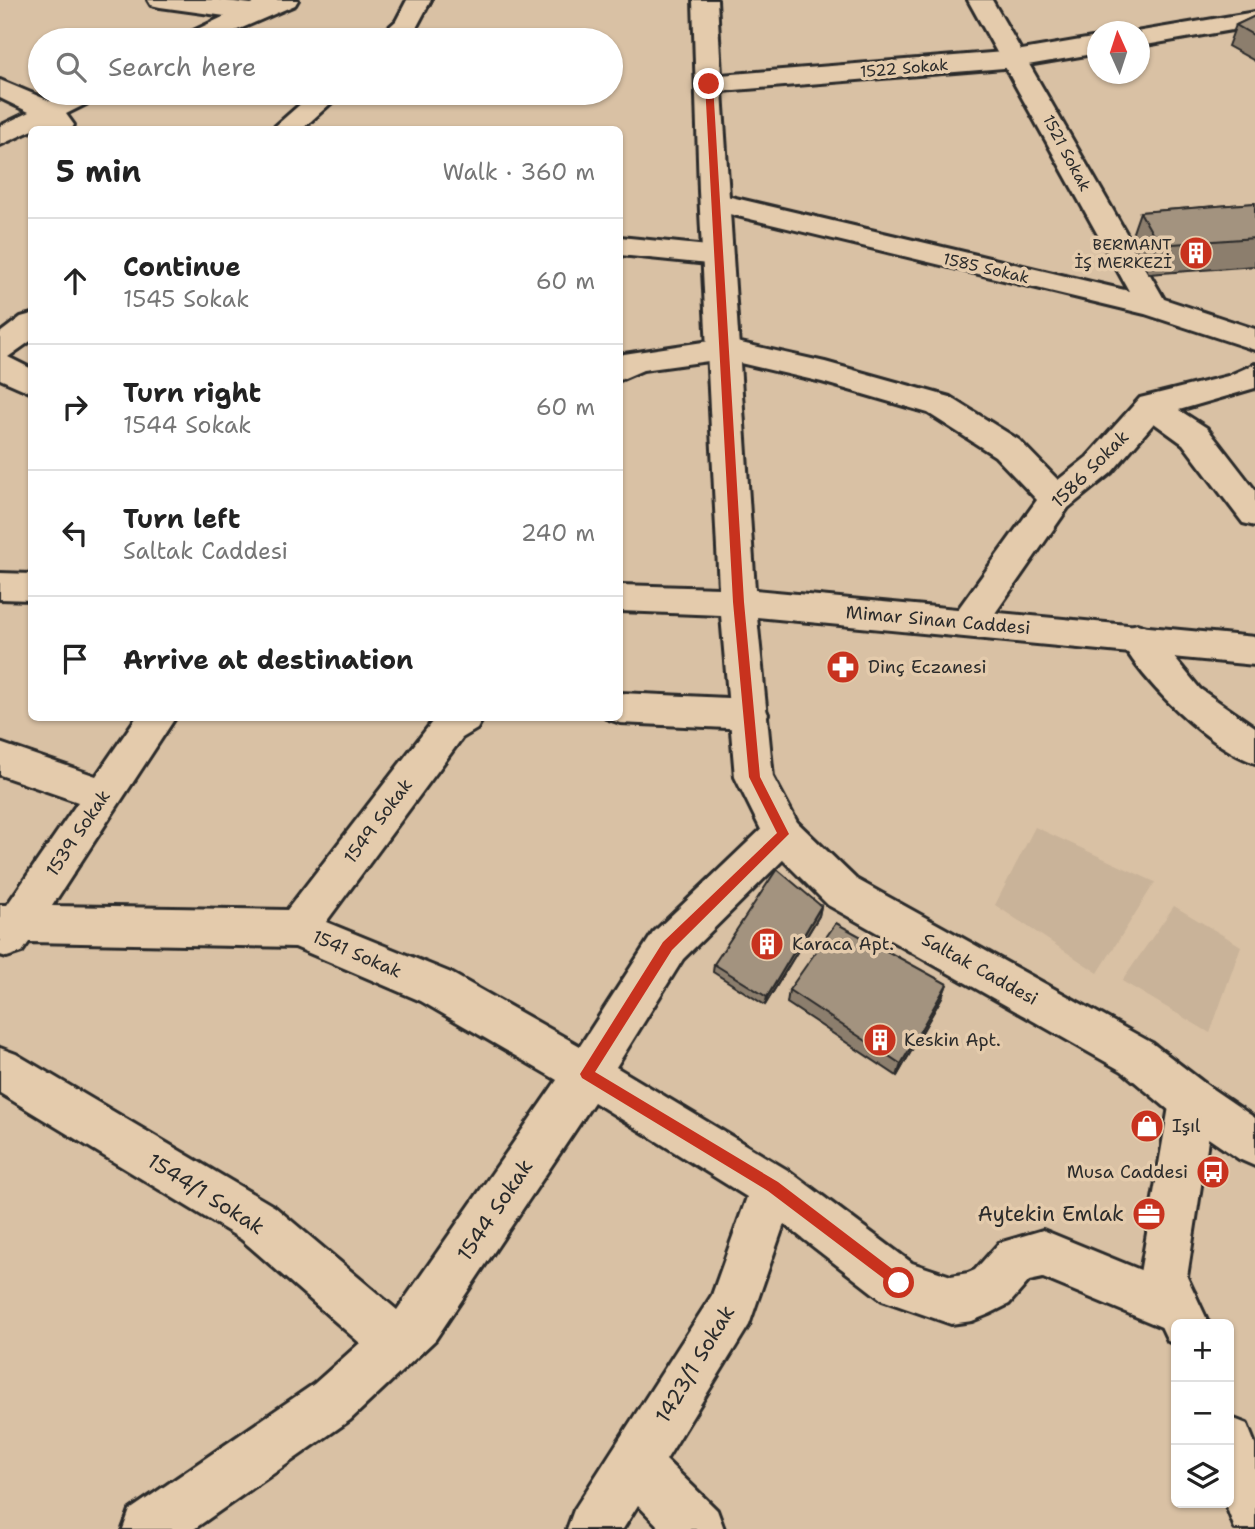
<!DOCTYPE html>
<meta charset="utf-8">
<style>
:root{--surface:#fff;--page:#f6f6f6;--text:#222;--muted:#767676;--line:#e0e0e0}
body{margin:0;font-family:"Shantell Sans",sans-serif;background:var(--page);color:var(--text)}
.controls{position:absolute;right:21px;bottom:21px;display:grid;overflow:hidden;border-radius:10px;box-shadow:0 2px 5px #0004}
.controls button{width:63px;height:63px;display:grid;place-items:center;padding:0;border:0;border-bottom:2px solid var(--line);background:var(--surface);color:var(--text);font:35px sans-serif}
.compass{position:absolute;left:1087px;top:21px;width:63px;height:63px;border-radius:50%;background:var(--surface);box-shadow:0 2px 5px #0004;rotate:357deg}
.stop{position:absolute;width:21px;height:21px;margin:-16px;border:5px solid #c8321e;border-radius:50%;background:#fff}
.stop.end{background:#c8321e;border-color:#fff;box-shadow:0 2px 7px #0008}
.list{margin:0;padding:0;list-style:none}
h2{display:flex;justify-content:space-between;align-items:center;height:91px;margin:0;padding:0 28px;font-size:30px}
h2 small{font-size:23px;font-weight:400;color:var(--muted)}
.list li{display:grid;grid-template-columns:46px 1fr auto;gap:21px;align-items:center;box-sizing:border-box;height:126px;padding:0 28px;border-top:2px solid var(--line)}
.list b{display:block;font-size:26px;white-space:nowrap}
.list p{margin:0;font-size:23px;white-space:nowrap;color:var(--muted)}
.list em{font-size:23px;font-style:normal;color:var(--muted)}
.icon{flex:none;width:38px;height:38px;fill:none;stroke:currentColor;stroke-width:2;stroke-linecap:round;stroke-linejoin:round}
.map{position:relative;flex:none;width:1255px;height:1529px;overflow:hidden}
.search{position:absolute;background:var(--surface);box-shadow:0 2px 5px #0004;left:28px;top:28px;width:595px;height:77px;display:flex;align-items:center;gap:18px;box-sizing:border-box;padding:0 24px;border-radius:38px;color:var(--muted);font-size:26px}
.panel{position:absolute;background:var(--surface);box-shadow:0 2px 5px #0004;left:28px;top:126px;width:595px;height:595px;border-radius:10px}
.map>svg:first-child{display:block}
</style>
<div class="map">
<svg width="1255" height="1529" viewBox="0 0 1255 1529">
<rect width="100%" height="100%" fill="#d9c1a4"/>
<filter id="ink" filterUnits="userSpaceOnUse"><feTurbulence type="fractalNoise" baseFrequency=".0143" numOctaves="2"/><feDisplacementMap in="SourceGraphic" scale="14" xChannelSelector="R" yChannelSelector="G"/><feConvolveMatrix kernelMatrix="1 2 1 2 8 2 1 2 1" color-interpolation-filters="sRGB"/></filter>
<g filter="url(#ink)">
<g fill="#c9b399">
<path d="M1035 827 1155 882 1098 973 995 905Z"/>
<path d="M1174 906 1241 946 1210 1033 1122 981Z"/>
</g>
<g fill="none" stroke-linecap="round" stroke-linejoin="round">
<defs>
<g id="minor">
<path d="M148 0H218L251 4 263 0H298L295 5 214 40H181L185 35 225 16 160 7 151 5Z"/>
<path d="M407 0H431L415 30 403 40H375L396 21Z"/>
<path d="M968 0H992L1164 299 1255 329V350L1145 314 704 208 700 202 704 196 714 193 1129 291Z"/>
<path d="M0 80 50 101 67 93H100L96 99 66 114 74 125 71 130H50L46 124 0 145V126L29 112 0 98Z"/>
<path d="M313 93H342L301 130H271Z"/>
<path d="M620 237 718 247 728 250 733 256 728 262 718 265 620 255Z"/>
<path d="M32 314V340L8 357 32 369V393L0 379V333L21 317Z"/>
<path d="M723 339 825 362 950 397 1019 440 1058 480 1087 457 1140 398 1228 376 1255 364V388L1179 410 1207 428 1255 490V526L1243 523 1183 444 1154 423 1111 473 1068 508 982 632 969 636 956 632 951 622 956 612 1037 500 995 456 928 413 822 382 723 359 643 370 620 380V356L624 354Z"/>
<path d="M1137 624 1150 628 1200 689 1255 727V763C1207 746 1143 683 1119 638L1124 628Z"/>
<path d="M620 693 749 699 762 703 768 714 762 725 749 729 620 723 606 718H620Z"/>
<path d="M136 718H175L52 906 287 910 435 718H483L477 729 462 738 326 922 451 973 580 1046 653 933 769 822 783 817 797 822 803 834 797 846 683 959 616 1067 789 1171 912 1263 951 1276 968 1273 975 1270 999 1243 1043 1230 1194 1292 1201 1309 1195 1324H1176V1333L1043 1278 1029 1281 1009 1304 989 1314 972 1321 951 1324 882 1300 784 1224 749 1325 666 1460 717 1510 724 1529H661L638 1505 623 1529H567L574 1510 712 1295 747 1197 594 1102 435 1340 350 1420 194 1529H123L130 1510 314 1384 360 1343 241 1239 0 1093V1048L16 1054 275 1207 397 1310 557 1080 421 1001 295 947 29 942 22 952 7 957 0 955V905H7L78 802 0 775V743L96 776Z"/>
</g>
<g id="tertiary">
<path d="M1192 1080 1208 1086 1214 1101 1187 1277 1209 1324H1176V1345L1168 1341 1139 1279 1170 1101 1176 1086Z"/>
<path d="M1229 1417 1247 1424 1255 1444V1529H1235L1225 1503H1229Z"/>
</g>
<g id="secondary">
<path d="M693 0H717L721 75 1016 51 1098 37V53L1016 67 722 91 755 590 1255 637V665L757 617 773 777 797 822 856 879 1152 1043 1208 1086 1255 1118V1166L1239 1159 1176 1116 1122 1071 828 905 769 846 735 777 721 615 620 611V585L719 588 699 191Z"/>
<path d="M1255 12V26L1140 46V32H1136Z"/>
<path d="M0 573 32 574V600L0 599Z"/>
</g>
</defs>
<use href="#minor" stroke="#2b2b2b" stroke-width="6"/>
<use href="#tertiary" stroke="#2b2b2b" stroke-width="6"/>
<use href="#secondary" stroke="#2b2b2b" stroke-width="6"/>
<use href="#minor" fill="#e4cbac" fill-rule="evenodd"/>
<use href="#tertiary" fill="#e4cbac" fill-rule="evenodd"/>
<use href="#secondary" fill="#e4cbac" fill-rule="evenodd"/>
</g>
<g fill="#8c7e6d" stroke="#2b2b2b" stroke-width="2">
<path d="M1255 16V61L1228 46 1236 25Z"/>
<path d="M1255 203V266L1149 274 1130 241 1140 212Z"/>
<path d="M821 906 819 916 765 1005 713 972 714 964Z"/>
<path d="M947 984 942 997 897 1076 787 1003 789 990Z"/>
</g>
<g fill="#726759" stroke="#2b2b2b" stroke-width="2">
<path d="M821 906 819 916 765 1005 767 997Z"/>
<path d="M947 984 942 997 897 1076 901 1064Z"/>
</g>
<g fill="#a3937f" stroke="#2b2b2b" stroke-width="2">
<path d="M1255 16V36L1236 25Z"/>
<path d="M1255 203V238L1159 245 1140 212Z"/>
<path d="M777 869 821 906 767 997 714 964Z"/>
<path d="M836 923 947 984 901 1064 789 990Z"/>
</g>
</g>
<path fill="#c8321e" d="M709 82 713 84 744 602 760 777 789 834 672 950 595 1072 778 1182 904 1278 906 1283 899 1290 768 1191 582 1078 580 1074 663 942 777 833 749 777 733 602 705 84Z"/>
<defs>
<symbol id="building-disc" viewBox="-11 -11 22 22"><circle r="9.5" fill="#c8321e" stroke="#e4cbac"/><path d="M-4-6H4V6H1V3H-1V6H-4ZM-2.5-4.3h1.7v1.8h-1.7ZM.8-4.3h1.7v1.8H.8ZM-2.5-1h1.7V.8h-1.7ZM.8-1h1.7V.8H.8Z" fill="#fff"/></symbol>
<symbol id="pharmacy-disc" viewBox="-11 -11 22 22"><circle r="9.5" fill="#c8321e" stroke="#e4cbac"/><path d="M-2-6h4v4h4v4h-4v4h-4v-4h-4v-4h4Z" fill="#fff"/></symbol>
<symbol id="shop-disc" viewBox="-11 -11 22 22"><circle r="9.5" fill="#c8321e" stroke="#e4cbac"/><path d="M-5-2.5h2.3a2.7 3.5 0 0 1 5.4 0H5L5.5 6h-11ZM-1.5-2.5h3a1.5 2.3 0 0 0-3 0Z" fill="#fff"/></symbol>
<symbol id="bus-disc" viewBox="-11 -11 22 22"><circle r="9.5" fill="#c8321e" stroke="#e4cbac"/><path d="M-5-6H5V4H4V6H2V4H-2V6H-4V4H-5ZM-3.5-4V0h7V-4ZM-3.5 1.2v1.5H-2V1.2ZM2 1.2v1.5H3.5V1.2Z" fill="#fff"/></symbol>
<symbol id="office-disc" viewBox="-11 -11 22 22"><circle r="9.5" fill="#c8321e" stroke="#e4cbac"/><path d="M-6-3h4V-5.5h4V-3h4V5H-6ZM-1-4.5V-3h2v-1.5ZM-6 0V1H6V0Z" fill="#fff"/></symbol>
</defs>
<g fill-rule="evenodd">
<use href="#building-disc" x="1177" y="234" width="38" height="38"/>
<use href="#pharmacy-disc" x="824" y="648" width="38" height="38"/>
<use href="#building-disc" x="748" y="925" width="38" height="38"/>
<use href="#building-disc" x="861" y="1021" width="38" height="38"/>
<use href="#shop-disc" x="1128" y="1107" width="38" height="38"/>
<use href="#bus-disc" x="1194" y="1153" width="38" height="38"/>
<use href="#office-disc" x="1130" y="1195" width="38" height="38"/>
</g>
<g text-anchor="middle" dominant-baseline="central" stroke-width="7" stroke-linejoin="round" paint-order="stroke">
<g font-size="16" fill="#2b2b2b" stroke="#e4cbac">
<text transform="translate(904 68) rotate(-5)">1522 Sokak</text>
<text transform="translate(1067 153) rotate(62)">1521 Sokak</text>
<text transform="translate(986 268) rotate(13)">1585 Sokak</text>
</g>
<g font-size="16" fill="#2b2b2b" stroke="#e4cbac" text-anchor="end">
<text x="1172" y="244">BERMANT<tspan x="1172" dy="18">İŞ MERKEZİ</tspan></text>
</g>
<g font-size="18" fill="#2b2b2b" stroke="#e4cbac">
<text transform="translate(1090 469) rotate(-45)">1586 Sokak</text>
<text transform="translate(938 620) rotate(5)">Mimar Sinan Caddesi</text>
<text transform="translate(378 821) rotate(-53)">1549 Sokak</text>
<text transform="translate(78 833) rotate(-56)">1539 Sokak</text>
<text transform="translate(357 954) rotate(23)">1541 Sokak</text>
<text transform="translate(980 969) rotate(29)">Saltak Caddesi</text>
</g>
<g font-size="18" fill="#2b2b2b" stroke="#e4cbac" text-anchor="start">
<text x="868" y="667">Dinç Eczanesi</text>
<text x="792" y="944">Karaca Apt.</text>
<text x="904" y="1040">Keskin Apt.</text>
<text x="1172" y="1126">Işıl</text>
<text x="1188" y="1172" text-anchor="end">Musa Caddesi</text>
</g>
<g font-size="21" fill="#2b2b2b" stroke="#e4cbac">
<text transform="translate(206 1194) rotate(32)">1544/1 Sokak</text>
<text transform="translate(495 1210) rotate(-56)">1544 Sokak</text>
<text transform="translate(695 1364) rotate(-59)">1423/1 Sokak</text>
</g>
<g font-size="21" fill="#2b2b2b" stroke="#e4cbac" text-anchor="end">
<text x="1124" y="1214">Aytekin Emlak</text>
</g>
</g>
</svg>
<div class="controls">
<button>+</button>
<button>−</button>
<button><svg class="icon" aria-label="layers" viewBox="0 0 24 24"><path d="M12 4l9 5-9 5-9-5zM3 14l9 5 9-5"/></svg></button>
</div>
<svg class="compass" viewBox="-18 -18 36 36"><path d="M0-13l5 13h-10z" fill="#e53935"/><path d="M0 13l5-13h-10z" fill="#767676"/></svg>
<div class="stop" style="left:899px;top:1283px"></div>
<div class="stop end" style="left:709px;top:84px"></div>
<div class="search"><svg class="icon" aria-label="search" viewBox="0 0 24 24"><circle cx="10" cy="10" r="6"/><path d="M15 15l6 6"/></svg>Search here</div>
<section class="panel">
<h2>5 min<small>Walk · 360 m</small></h2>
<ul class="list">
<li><svg class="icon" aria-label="ahead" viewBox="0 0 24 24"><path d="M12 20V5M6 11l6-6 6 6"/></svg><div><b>Continue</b><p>1545 Sokak</p></div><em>60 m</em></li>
<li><svg class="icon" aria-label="right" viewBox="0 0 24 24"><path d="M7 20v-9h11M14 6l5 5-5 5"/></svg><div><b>Turn right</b><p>1544 Sokak</p></div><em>60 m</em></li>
<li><svg class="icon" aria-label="left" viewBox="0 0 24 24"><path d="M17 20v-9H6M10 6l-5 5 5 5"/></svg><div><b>Turn left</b><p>Saltak Caddesi</p></div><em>240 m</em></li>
<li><svg class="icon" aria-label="arrive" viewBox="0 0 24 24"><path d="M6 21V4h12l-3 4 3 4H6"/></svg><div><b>Arrive at destination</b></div></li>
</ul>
</section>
</div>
